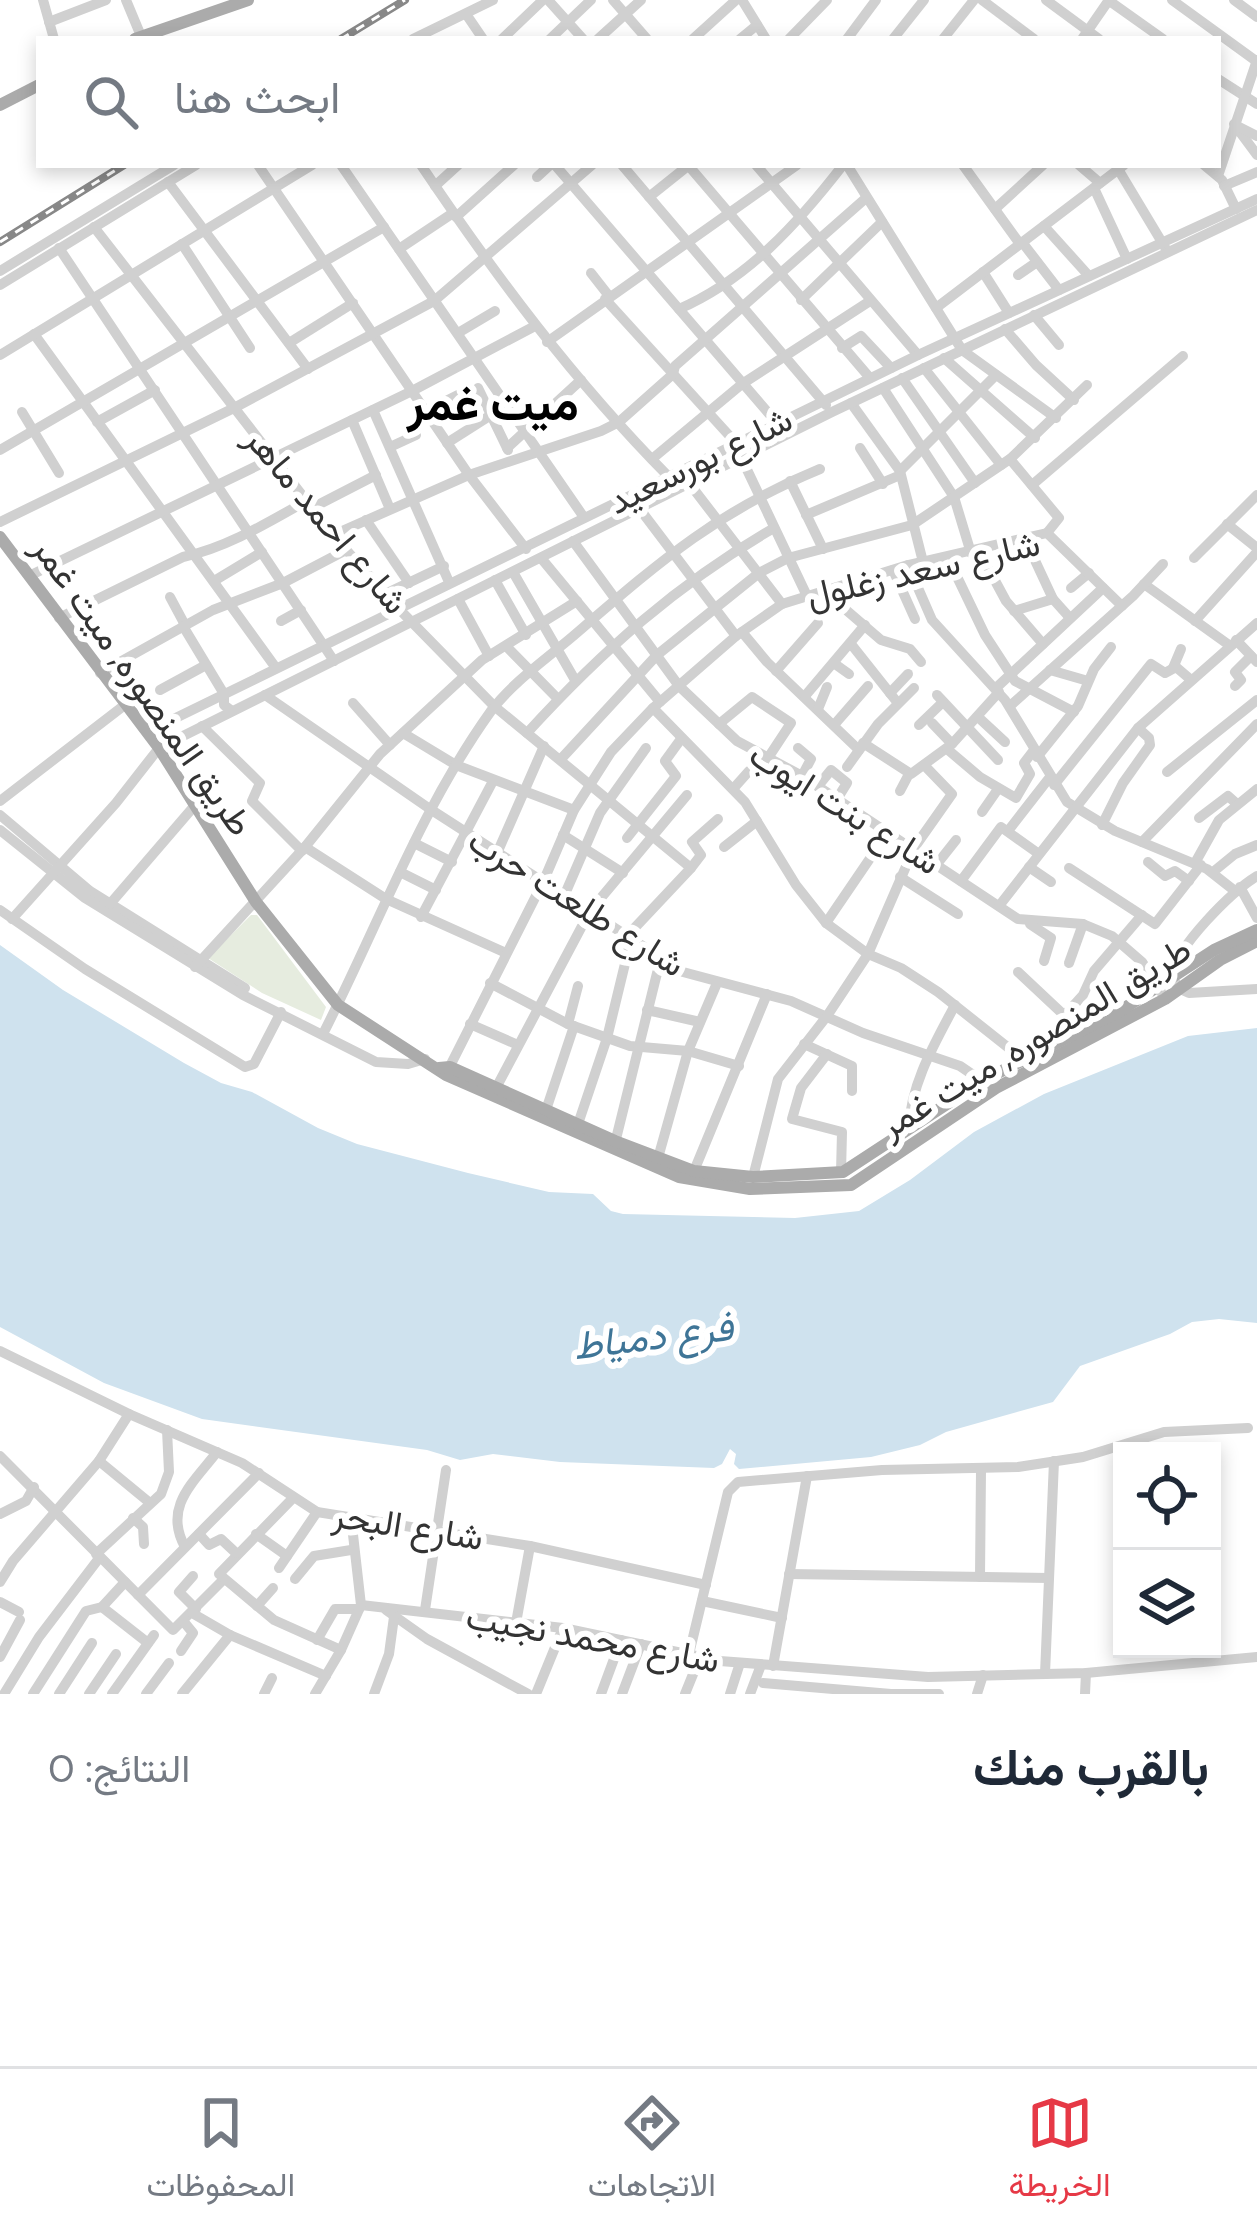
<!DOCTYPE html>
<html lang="ar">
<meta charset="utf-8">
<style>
:root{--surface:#fff;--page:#f6f6f7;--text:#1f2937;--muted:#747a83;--line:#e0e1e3;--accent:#e63946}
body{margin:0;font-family:"DM Sans",Vazirmatn,sans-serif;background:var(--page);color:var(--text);direction:rtl}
.controls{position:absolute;right:36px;bottom:36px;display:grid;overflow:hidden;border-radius:0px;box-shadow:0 6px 18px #0003}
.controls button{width:108px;height:108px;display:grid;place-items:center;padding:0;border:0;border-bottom:3px solid var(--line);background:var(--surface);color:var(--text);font:60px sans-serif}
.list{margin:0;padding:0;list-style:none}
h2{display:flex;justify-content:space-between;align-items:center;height:156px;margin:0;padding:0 48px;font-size:51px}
h2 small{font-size:39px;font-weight:400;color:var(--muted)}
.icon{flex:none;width:66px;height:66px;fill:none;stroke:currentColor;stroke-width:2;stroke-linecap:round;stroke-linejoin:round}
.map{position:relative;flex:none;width:1257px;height:1694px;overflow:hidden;direction:ltr}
.search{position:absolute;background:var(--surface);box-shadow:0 6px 18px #0003;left:36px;right:36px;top:36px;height:132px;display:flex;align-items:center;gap:30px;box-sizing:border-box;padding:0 42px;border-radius:0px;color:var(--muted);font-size:45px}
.sheet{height:372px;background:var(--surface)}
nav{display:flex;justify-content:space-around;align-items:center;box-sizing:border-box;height:168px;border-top:3px solid var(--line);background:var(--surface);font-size:33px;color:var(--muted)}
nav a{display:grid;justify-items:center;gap:6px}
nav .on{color:var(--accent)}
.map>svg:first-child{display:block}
</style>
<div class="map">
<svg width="1257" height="1694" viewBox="0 0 1257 1694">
<rect width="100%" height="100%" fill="#fff"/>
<path fill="#e6ecdf" d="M251 915H257L326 1007 321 1020 262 993 208 958Z"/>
<path fill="#cfe2ee" d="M0 945 63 990 184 1063 221 1083 252 1092 318 1128 357 1144 468 1173 549 1192 593 1194 611 1211 623 1214 795 1218 859 1211 910 1180 974 1132 1044 1094 1188 1036 1257 1028V1323L1219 1319 1192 1322 1170 1334 1080 1366 1053 1402 946 1432 920 1445 871 1457 739 1469 734 1464 736 1454 730 1449 722 1464 714 1468 560 1462 493 1454 460 1460 427 1450 202 1419 104 1383 0 1327Z"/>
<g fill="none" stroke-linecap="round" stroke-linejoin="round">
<g stroke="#d0d0d0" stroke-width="10">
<path d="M43 0 54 39"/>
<path d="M126 0 141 36"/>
<path d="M548 0 583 39"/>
<path d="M613 0 647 39"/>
<path d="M742 0 766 39"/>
<path d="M982 0 1034 39"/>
<path d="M1046 0 1099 39"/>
<path d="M1108 0 1163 39"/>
<path d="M1172 0 1256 61"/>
<path d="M1234 0 1257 17"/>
<path d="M466 14 483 39"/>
<path d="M49 22 106 0"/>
<path d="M413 39 493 0"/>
<path d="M502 39 543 0"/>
<path d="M550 39 591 0"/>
<path d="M598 39 641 0"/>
<path d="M693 39 736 0"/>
<path d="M740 39 757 25"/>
<path d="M789 39 827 0"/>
<path d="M847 39 876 0"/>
<path d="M893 39 924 0"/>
<path d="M943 39 974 0"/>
<path d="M1082 39 1109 0"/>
<path d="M1218 79 1257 104"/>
<path d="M1234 124 1257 155"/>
<path d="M1237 126 1257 136"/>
<path d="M258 165 469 475 526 549"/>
<path d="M341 165 583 516"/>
<path d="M421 165C495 275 574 381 668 476"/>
<path d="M555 165 777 423"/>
<path d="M622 165 826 405"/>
<path d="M688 165 870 378"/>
<path d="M756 165 918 355"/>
<path d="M847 165 962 350 1056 418"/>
<path d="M963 165 1020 244"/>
<path d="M1079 165 1100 183"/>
<path d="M1204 165 1222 180 1236 209"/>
<path d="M1118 169 1166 249"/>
<path d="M1218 176 1257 60"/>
<path d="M537 177 550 165"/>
<path d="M168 182 308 369"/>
<path d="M435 186 458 165"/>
<path d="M1224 186 1257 172"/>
<path d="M1094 188 1127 259"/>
<path d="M649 197 689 165"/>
<path d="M995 209 1043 165"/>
<path d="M456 217 514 165"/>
<path d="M1044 226 1089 276"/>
<path d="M94 227 333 535 398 608 494 706 691 868 627 936"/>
<path d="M1022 242 1059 290"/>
<path d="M182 244 250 348"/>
<path d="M59 248 334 661"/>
<path d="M399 249 453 213"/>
<path d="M0 271 174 165"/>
<path d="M983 272 1009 313"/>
<path d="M591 273 609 296"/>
<path d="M1018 275 1037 262"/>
<path d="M0 285 196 165"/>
<path d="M605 299 736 443"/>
<path d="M801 300 882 222"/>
<path d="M936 308 1124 165"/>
<path d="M679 309C748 279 798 223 843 165"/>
<path d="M1034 315 1059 345"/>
<path d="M1005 329 1036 365 1074 400"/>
<path d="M458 333 495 311"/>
<path d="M34 334 276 668"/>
<path d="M547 342 797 165"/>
<path d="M289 343 353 303"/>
<path d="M842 348 861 336 891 368"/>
<path d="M0 355 312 165"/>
<path d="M944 358 1035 438"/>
<path d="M924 368 1001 465"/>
<path d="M902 378 975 483"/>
<path d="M478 388 508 450"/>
<path d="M883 388 954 497 971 553"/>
<path d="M851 403 900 471 923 562"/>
<path d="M373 410 449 582"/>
<path d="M426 411 462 393"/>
<path d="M22 412 59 473"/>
<path d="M352 420 390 509"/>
<path d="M97 422 155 390"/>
<path d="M447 443 491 415"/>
<path d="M390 447 416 435"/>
<path d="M507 448 581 380"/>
<path d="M860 448 883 484"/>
<path d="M0 450 384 227"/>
<path d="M741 457 807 596"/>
<path d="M652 459 742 384 870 301"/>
<path d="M1010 459 1059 518 1047 533"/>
<path d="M900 471 996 375"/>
<path d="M790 481 823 549"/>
<path d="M689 483 782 604"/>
<path d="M1032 485 1183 356"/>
<path d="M312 508 376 475"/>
<path d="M639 508 736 636"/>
<path d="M806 515 898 476"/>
<path d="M366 520 409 583"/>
<path d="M0 522 234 408 434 301 592 165"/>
<path d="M1227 524 1257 548"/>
<path d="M333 535 469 475 601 431 619 422 673 374 675 366 866 198"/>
<path d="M1025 539 1053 599 1070 618"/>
<path d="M573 541 679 686 737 741 802 776 1018 919 1083 924 1112 936 1142 962 1161 992"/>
<path d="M979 551 1006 601 1043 644"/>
<path d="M541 558 660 702"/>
<path d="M948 558 985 635 1015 681 1074 712"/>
<path d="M1194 558 1257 495"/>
<path d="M908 565 932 620 1005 700 1067 802 1115 831 1207 869 1235 891"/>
<path d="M893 570 915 619"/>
<path d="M513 572 575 680"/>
<path d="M29 576 412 391 535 326"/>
<path d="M495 580 526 635"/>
<path d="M214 581 262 552"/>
<path d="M1144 584 1229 645"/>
<path d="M1071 588 1089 573"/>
<path d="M824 591 881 640 910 649 921 662"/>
<path d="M385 594 444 566"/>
<path d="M170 597 185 625"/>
<path d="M458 599 489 656"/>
<path d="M1014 611 1053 599"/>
<path d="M59 618 183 557C226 548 267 523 306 501"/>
<path d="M281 621 301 610"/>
<path d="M1195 621 1257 552"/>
<path d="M183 626 224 694V705L232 711"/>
<path d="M742 632 767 662 859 750"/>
<path d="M1236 640 1257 662"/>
<path d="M851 644 897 702"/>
<path d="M506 646 558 699"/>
<path d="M835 664 849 674"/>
<path d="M1173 668 1181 649"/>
<path d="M1050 670 1088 681"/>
<path d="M776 671 818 623"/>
<path d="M100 673 213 610 283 583 346 550"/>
<path d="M1235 686 1241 680 1235 672 1251 656"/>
<path d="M996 688 1103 588"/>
<path d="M160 690 206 665"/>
<path d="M890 693 908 674"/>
<path d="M265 695 430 809 683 972 791 1001 863 1033 960 1066 982 1081"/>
<path d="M937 695 998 760"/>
<path d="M805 696 865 625"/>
<path d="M353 703 390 745"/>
<path d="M1010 706 1133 596 1163 564"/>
<path d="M653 708 745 802 796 885 826 923 868 954 901 968 938 992 1024 1060"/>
<path d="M818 709 827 687"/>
<path d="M978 717 1005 742"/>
<path d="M932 723 952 744"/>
<path d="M719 724 752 697 791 723 768 758"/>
<path d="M834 725 868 686"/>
<path d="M919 725 943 702"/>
<path d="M202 726 260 783 252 801 302 851"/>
<path d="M147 732 918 355 1257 199"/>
<path d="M403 733 456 765 574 810"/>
<path d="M527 733C601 652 678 583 774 528"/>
<path d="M863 743 911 774 952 744 999 692"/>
<path d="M798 748 811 759 802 776"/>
<path d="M947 749 980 777 1016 798 1030 774 1024 763 1034 750"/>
<path d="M1037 757 1078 706 1094 669 1111 647"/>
<path d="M561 759 657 655 759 573 788 558 912 525 1010 459 1087 385"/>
<path d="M847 767 878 724 914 688"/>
<path d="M1167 772 1257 700"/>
<path d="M1054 785 1151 664 1165 673 1176 667 1190 679"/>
<path d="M818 786 831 770 847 783 837 799"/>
<path d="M733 789 749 771"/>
<path d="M900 791 909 774"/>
<path d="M0 801 126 704"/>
<path d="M982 812 998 789"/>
<path d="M0 815 90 891 245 988"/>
<path d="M1199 818 1228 796 1237 804"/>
<path d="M1102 825 1123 783 1150 745 1149 738 1138 728"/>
<path d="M0 830 85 898 243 995 376 1062 408 1064 425 1059"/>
<path d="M1008 831 1050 777"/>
<path d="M563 835 623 873"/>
<path d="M627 838 676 776 665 761 681 739"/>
<path d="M1142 842 1257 724"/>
<path d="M414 843 452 862"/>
<path d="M305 847 386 899 506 953"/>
<path d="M724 847 757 821"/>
<path d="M498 851 544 746"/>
<path d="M1148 862 1165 876 1175 871 1189 881"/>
<path d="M1195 863 1219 820 1257 789"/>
<path d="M937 864 956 840"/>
<path d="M1029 867 1051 882"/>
<path d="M691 868 701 855 692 842 718 819"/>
<path d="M1069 868 1155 924 1201 865"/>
<path d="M400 872 436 890"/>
<path d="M1213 872 1235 854 1257 845"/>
<path d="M1257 876C1231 892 1177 946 1171 976L1180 989 1189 993 1257 989"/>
<path d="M900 877 958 914"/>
<path d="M961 881 1001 827 1039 854"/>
<path d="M1240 887 1257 918"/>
<path d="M565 894 600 813 646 748"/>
<path d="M110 904 196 804"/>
<path d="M999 906 1138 728 1257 623"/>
<path d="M0 910 85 969 245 1067 254 1064 281 1012"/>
<path d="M421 917 493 781"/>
<path d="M12 919 116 803 159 748 832 412 1257 210"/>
<path d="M826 923 873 854"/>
<path d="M1030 924 1051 938 1044 961"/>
<path d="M1069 963 1083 924"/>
<path d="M195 967 305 847 380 754 482 660 577 601"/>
<path d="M1018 972 1082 1032"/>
<path d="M490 983 568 1024 630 1046 688 1051 739 1066"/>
<path d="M647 1010 700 1022"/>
<path d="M1064 1016 1083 995 1094 971 1142 915"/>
<path d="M470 1024 518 1045"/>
<path d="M568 1024 578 986"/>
<path d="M323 1034C378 926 420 810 491 711 512 683 546 659 572 637 657 564 715 512 820 469"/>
<path d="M804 1044 852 1066V1091"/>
<path d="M827 1054 801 1088 792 1119 842 1132 841 1172"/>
<path d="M447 1072 544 880 574 810 611 752 653 708 736 636 782 604 908 565 1047 533 1122 606"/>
<path d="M496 1088 590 911 687 795"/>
<path d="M544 1116 574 1026"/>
<path d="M578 1124 607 1038 631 939"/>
<path d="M909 1127C911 1083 935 1043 955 1005"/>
<path d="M614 1147 661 957"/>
<path d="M658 1158 688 1051 717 983"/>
<path d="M694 1171 767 994"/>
<path d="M753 1177 778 1079 827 1016 868 954 914 848 952 794 924 765"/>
<path d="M0 1351 129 1414 242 1463 317 1512 530 1546 706 1585"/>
<path d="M0 1456 173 1630 224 1579"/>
<path d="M99 1461 150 1503"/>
<path d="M293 1498 219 1574 274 1620 341 1650"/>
<path d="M0 1514 26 1501 34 1487"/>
<path d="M133 1518 143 1527 144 1544"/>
<path d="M199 1534 209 1545 221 1539 236 1553"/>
<path d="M256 1534 287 1556"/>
<path d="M185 1547C163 1507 193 1483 217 1452"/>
<path d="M96 1554 161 1494 169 1472 167 1430"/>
<path d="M279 1568 317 1512"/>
<path d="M789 1574 1049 1578"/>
<path d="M193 1576 179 1592 196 1609"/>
<path d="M980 1577 981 1470"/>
<path d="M295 1579 314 1556 351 1550"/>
<path d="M0 1582 13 1561 99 1461 129 1414"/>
<path d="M138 1595 259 1473"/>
<path d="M702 1601 782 1618"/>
<path d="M0 1602 19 1612"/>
<path d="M361 1605 563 1628 720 1661 928 1677 1086 1673 1257 1657"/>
<path d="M257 1606 273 1588"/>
<path d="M102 1607 148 1643"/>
<path d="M386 1610 427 1639 528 1694"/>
<path d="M425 1610 446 1470"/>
<path d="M192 1613 230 1635 326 1676"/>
<path d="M516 1623 530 1546"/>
<path d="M317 1640 335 1609H359"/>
<path d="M181 1651 193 1633 184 1622"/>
<path d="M689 1654 728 1492 738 1482 882 1470 1018 1467 1083 1457 1164 1432 1248 1428"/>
<path d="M0 1657 20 1620"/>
<path d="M773 1666 807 1476"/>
<path d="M1045 1674 1054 1461"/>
<path d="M763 1683 891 1694H939"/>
<path d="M4 1694 39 1637 100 1557"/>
<path d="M33 1694 86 1611 102 1607 125 1582"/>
<path d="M59 1694 92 1643"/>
<path d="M89 1694 116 1654"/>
<path d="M112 1694 154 1635"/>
<path d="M146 1694 169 1663"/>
<path d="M182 1694 230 1635"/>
<path d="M264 1694 272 1678"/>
<path d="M315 1694 341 1650 361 1605 351 1517"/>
<path d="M374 1694 389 1654 394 1617"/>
<path d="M536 1694 563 1628"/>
<path d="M601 1694 621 1640"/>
<path d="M622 1694 641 1644"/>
<path d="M685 1694 700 1657"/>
<path d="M730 1694 740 1663"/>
<path d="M750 1694 761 1665"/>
<path d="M977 1694 983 1675"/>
<path d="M1085 1694 1086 1673"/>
</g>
<g stroke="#ababab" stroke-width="12">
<path d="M135 39 248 0"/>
<path d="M0 105 39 85"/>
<path d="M0 537 159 748 256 902 338 1005 446 1075 679 1177 750 1189 851 1185 996 1088 1165 999 1220 960 1257 941"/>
<path d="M439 1068 450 1067 615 1141 694 1171 753 1177 843 1172 982 1081 1120 1011 1214 950 1257 930"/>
</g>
<defs>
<g id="rail">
<path d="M341 39 405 0"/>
<path d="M0 242 124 165"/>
</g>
</defs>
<use href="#rail" stroke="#888" stroke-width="8"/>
<use href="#rail" stroke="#fff" stroke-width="3" stroke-dasharray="9" stroke-linecap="butt"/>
</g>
<g text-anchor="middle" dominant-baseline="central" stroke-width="12" stroke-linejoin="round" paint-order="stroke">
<g font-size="36" fill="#333" stroke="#fff">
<text transform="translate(700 460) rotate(-26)">شارع بورسعيد</text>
<text transform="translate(327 520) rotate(50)">شارع احمد ماهر</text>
<text transform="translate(923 569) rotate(-13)">شارع سعد زغلول</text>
<text transform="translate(143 686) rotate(55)">طريق المنصوره, ميت غمر</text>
<text transform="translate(845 808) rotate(32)">شارع بنت ايوب</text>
<text transform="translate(577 902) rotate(32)">شارع طلعت حرب</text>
<text transform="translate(1035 1037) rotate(-31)">طريق المنصوره, ميت غمر</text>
<text transform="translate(408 1526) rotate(9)">شارع البحر</text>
<text transform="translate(593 1638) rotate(10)">شارع محمد نجيب</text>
</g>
<g font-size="39" font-style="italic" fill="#3f7597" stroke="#fff">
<text transform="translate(653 1336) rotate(-7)">فرع دمياط</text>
</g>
<g font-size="48" font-weight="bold" fill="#000" stroke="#fff">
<text x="493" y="403">ميت غمر</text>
</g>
</g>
</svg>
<div class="controls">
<button><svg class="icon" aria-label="locate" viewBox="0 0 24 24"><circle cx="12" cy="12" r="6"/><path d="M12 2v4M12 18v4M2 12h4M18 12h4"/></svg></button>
<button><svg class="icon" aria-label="layers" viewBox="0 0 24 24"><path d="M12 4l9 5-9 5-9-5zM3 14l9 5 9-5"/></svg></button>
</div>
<div class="search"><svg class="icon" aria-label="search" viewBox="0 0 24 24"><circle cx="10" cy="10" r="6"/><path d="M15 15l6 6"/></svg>ابحث هنا</div>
</div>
<section class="sheet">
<h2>بالقرب منك<small>النتائج: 0</small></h2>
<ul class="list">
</ul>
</section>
<nav>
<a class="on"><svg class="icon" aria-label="map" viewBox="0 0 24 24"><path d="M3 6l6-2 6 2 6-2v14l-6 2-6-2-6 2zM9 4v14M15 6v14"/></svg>الخريطة</a>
<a><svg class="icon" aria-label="directions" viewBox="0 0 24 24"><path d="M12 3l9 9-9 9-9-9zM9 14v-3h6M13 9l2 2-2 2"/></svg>الاتجاهات</a>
<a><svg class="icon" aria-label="saved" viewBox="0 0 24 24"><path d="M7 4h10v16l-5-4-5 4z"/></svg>المحفوظات</a>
</nav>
